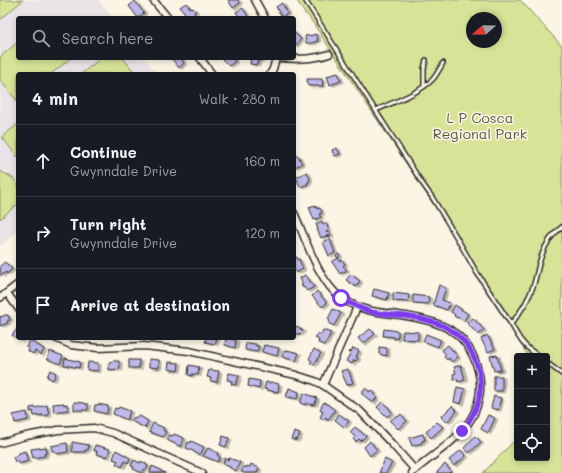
<!DOCTYPE html>
<meta charset="utf-8">
<style>
:root{--surface:#171b24;--page:#20242c;--text:#f1f3f6;--muted:#9ea1a6;--line:#363941}
body{margin:0;font-family:Mali,sans-serif;background:var(--page);color:var(--text)}
.controls{position:absolute;right:12px;bottom:12px;display:grid;overflow:hidden;border-radius:4px;box-shadow:0 2px 6px #0003}
.controls button{width:36px;height:36px;display:grid;place-items:center;padding:0;border:0;border-bottom:1px solid var(--line);background:var(--surface);color:var(--text);font:20px sans-serif}
.compass{position:absolute;left:466px;top:12px;width:36px;height:36px;border-radius:50%;background:var(--surface);box-shadow:0 2px 6px #0003;rotate:250deg}
.stop{position:absolute;width:12px;height:12px;margin:-9px;border:3px solid #7c3aed;border-radius:50%;background:#fff}
.stop.end{background:#7c3aed;border-color:#fff;box-shadow:0 1px 4px #0008}
.list{margin:0;padding:0;list-style:none}
h2{display:flex;justify-content:space-between;align-items:center;height:52px;margin:0;padding:0 16px;font-size:17px}
h2 small{font-size:13px;font-weight:400;color:var(--muted)}
.list li{display:grid;grid-template-columns:26px 1fr auto;gap:12px;align-items:center;box-sizing:border-box;height:72px;padding:0 16px;border-top:1px solid var(--line)}
.list b{display:block;font-size:15px;white-space:nowrap}
.list p{margin:0;font-size:13px;white-space:nowrap;color:var(--muted)}
.list em{font-size:13px;font-style:normal;color:var(--muted)}
.icon{flex:none;width:22px;height:22px;fill:none;stroke:currentColor;stroke-width:2;stroke-linecap:round;stroke-linejoin:round}
.map{position:relative;flex:none;width:562px;height:473px;overflow:hidden}
.search{position:absolute;background:var(--surface);box-shadow:0 2px 6px #0003;left:16px;top:16px;width:280px;height:44px;display:flex;align-items:center;gap:10px;box-sizing:border-box;padding:0 14px;border-radius:4px;color:var(--muted);font-size:15px}
.panel{position:absolute;background:var(--surface);box-shadow:0 2px 6px #0003;left:16px;top:72px;width:280px;height:268px;border-radius:4px}
.map>svg:first-child{display:block}
</style>
<div class="map">
<svg width="562" height="473" viewBox="0 0 562 473">
<defs>
<filter id="shadow"><feDropShadow dx="3" dy="1.5" stdDeviation="0" flood-color="#0004"/></filter>
</defs>
<rect width="100%" height="100%" fill="#fcf5e5"/>
<filter id="ink" filterUnits="userSpaceOnUse"><feTurbulence type="fractalNoise" baseFrequency=".025" numOctaves="2"/><feDisplacementMap in="SourceGraphic" scale="8" xChannelSelector="R" yChannelSelector="G"/><feConvolveMatrix kernelMatrix="1 2 1 2 8 2 1 2 1" color-interpolation-filters="sRGB"/></filter>
<g filter="url(#ink)">
<path fill="#eae3e7" d="M23 0H98L113 18H18V58H144L157 74H18V231L0 246V20Z"/>
<g fill="#d7e497" stroke="#818861" fill-rule="evenodd">
<path d="M0 0H23L0 20Z"/>
<path d="M297 0H520L562 46V473H483L517 438V458H547V390L549 391 547 387V356H528L453 234 307 14H305ZM472 18H496V42H472Z"/>
<path d="M18 42V58H71L51 74H18L17 101 0 80V57Z"/>
<path d="M101 58H123L136 74H81Z"/>
<path d="M18 124V158L2 137Z"/>
<path d="M0 171 13 178 18 185V204L0 219Z"/>
</g>
<g fill="#bfb9eb" stroke="#2b2b2b" filter="url(#shadow)">
<path d="M228 0H238L240 3 233 8Z"/>
<path d="M135 1 144 13 138 18 129 6Z"/>
<path d="M186 3 190 8H191L192 9 193 8 196 11 194 12 195 14 191 18H189L180 7Z"/>
<path d="M282 3 288 13 282 17 276 7Z"/>
<path d="M243 8 249 18H240L236 12Z"/>
<path d="M294 32 301 39 295 46 294 45Z"/>
<path d="M314 34 317 35 318 41 314 42V43H306L305 36 314 35Z"/>
<path d="M171 58H181L184 63 179 68Z"/>
<path d="M221 58H233L235 61 229 66Z"/>
<path d="M251 58H261L260 61 258 60 257 65 250 64Z"/>
<path d="M338 73 341 81 330 85 327 76Z"/>
<path d="M307 79H322L323 86H308Z"/>
<path d="M337 148 340 154 334 156 332 150Z"/>
<path d="M298 155 302 164 294 167V157Z"/>
<path d="M307 172 310 179 309 180V182L307 183 308 184 300 187 296 177Z"/>
<path d="M315 205 317 209 320 208 322 213 319 214 321 217 314 220 309 207Z"/>
<path d="M322 221 323 224 326 223 329 230 326 232 327 233 330 232 331 236 328 237V235L321 238 317 229H318L316 224Z"/>
<path d="M330 239 335 253 329 256 323 242Z"/>
<path d="M339 254 340 256 338 258 340 261 342 260 345 264 343 266 347 270 340 274 332 262 338 258 336 256Z"/>
<path d="M297 257 298 260 299 259 303 269 296 273 294 269V258Z"/>
<path d="M5 262 12 269 7 274 6 272 1 276 0 266Z"/>
<path d="M351 274 360 281 356 287 346 280Z"/>
<path d="M305 275 306 277H307L314 287 307 291 304 287 303 288 301 285H303L300 278Z"/>
<path d="M439 285 446 288 442 300 450 303 447 310 433 305Z"/>
<path d="M374 289 389 293 387 300 372 296Z"/>
<path d="M317 291 327 303 322 307 312 296Z"/>
<path d="M393 293 409 295 408 302 393 301Z"/>
<path d="M413 295 429 297 428 304 413 303Z"/>
<path d="M455 305 468 314 464 321 458 317 457 318 454 316 455 315 451 312Z"/>
<path d="M333 309 341 313 334 326 328 323 330 321 328 319Z"/>
<path d="M5 315H8L10 320 7 321 8 323 0 326V316L1 317Z"/>
<path d="M473 318 484 330 478 335 467 323Z"/>
<path d="M297 326 303 331 299 335 297 333 295 335 294 334 295 330 294 329Z"/>
<path d="M17 329 18 330V338H23L20 341 12 335Z"/>
<path d="M370 329 375 334 363 344 358 338Z"/>
<path d="M384 329 398 331V337H397L396 339H394V337L383 336Z"/>
<path d="M323 330 331 333 326 343H325L324 345 318 343 319 340 315 338 318 333 321 335Z"/>
<path d="M403 331 418 332V340L402 339Z"/>
<path d="M426 334 441 340 438 347 423 341Z"/>
<path d="M487 335 495 349 488 352 481 339Z"/>
<path d="M206 338H217L215 344 205 342Z"/>
<path d="M226 338 236 340 235 348 225 345Z"/>
<path d="M30 340 44 349 41 355 35 351 33 354 28 351 29 348 26 347Z"/>
<path d="M246 343 256 344V346H259L257 352 245 350Z"/>
<path d="M264 345 279 348 277 356 262 352Z"/>
<path d="M448 345 458 357 452 362 449 358 447 360 444 357 446 355 442 350Z"/>
<path d="M379 347 387 348V356L379 354Z"/>
<path d="M353 348 359 351 356 357 358 358 356 361 354 360 352 364 346 361 350 354H349L350 351 351 352Z"/>
<path d="M314 349 321 353 314 365 310 363 312 361 309 359Z"/>
<path d="M284 350 287 351V350L299 353 296 361 282 357Z"/>
<path d="M50 351 63 356 60 364 47 359Z"/>
<path d="M497 355 501 370 494 371 490 356Z"/>
<path d="M65 358 80 362 79 368 64 365Z"/>
<path d="M149 359 159 360V368L149 367Z"/>
<rect x="129" y="360" width="10" height="8"/>
<path d="M114 361H119L120 369 109 370V362Z"/>
<path d="M88 362 98 363V371L87 370Z"/>
<path d="M169 362 179 363 178 371 168 369Z"/>
<path d="M189 365 199 367 198 375 192 374V376L188 375Z"/>
<path d="M461 365 465 380 458 382 457 379 454 380 453 374 456 373 454 367Z"/>
<path d="M348 369 353 383 347 385 341 371Z"/>
<path d="M50 370 56 373 53 380 47 377Z"/>
<path d="M209 370 219 371 217 382 210 381 211 378 207 377Z"/>
<path d="M229 373 239 375 237 382H236V385L231 384 232 381 227 380Z"/>
<rect x="494" y="376" width="8" height="15"/>
<path d="M249 379 260 381 259 389 248 386Z"/>
<path d="M266 382 270 383 271 382 279 384 278 392 275 391V392L264 389Z"/>
<path d="M457 387 465 389 461 404 454 402Z"/>
<path d="M289 388 299 392 297 399 290 397V398L286 397Z"/>
<path d="M365 388 370 392 371 390 375 393 373 394 377 397 373 403 361 393Z"/>
<path d="M304 393 317 398 314 405 311 404V405L306 403 305 405 300 403Z"/>
<path d="M494 396 501 398 498 410 491 408Z"/>
<path d="M74 402 85 403V404H88V410H74Z"/>
<path d="M324 402 335 410 328 420 326 417 324 420 320 417 323 412 320 409Z"/>
<path d="M382 402 389 408V409L392 412 387 417 377 407Z"/>
<path d="M64 403V405L67 404 68 410 54 412 53 404Z"/>
<path d="M98 404 108 406 107 414 94 411 95 405H98Z"/>
<path d="M47 405 49 415 42 416V415L34 416 33 411 30 412V408L35 407V408Z"/>
<path d="M452 406 457 411 447 422 441 417Z"/>
<path d="M119 407 130 411 127 420 113 414 115 408 118 409Z"/>
<path d="M27 412 28 420 15 423 13 415Z"/>
<path d="M339 414 349 421 344 427 335 420Z"/>
<path d="M401 414 407 421 398 429 390 421 396 416 398 417Z"/>
<path d="M138 415 148 421 145 428 131 421 134 417 137 418Z"/>
<path d="M488 415 495 418 488 433 481 429Z"/>
<path d="M437 422 443 427 431 438 426 432Z"/>
<path d="M153 423 164 428 163 430 166 432 163 437 149 432Z"/>
<path d="M355 427 366 436 361 441 359 439 356 442 353 439 355 437 350 432Z"/>
<path d="M294 432 300 434 297 440 295 439V441L291 439Z"/>
<path d="M174 434 184 438 181 447 167 440 170 435 173 436Z"/>
<path d="M423 434 425 440 422 441V443L412 446 409 438Z"/>
<path d="M223 436 229 438 226 447 220 445Z"/>
<path d="M475 436 481 442 469 453 464 448Z"/>
<path d="M191 441 204 447 200 455 195 453V452L186 448 188 442 190 443Z"/>
<path d="M370 441 377 450 370 456 364 447Z"/>
<path d="M72 442 89 445 88 450H85V452H72Z"/>
<path d="M67 443 68 452 56 454 55 451H52L51 446Z"/>
<path d="M95 445 110 449 107 457 96 454 97 451H94Z"/>
<path d="M46 447 47 453H44L45 456 33 458 31 449Z"/>
<path d="M208 448 218 453 217 455 220 457 218 462 203 456Z"/>
<path d="M116 450 130 458 128 463 125 461 122 467 116 464 118 461 113 459Z"/>
<path d="M461 450 466 456 454 466 449 460Z"/>
<path d="M25 451 28 461 19 464 18 461 15 462 13 457 19 454V453Z"/>
<path d="M225 458 228 460 229 458 240 462 236 471 230 468V467L223 464Z"/>
<path d="M385 459 392 463 386 473H379Z"/>
<path d="M134 460 140 463 141 461 146 464V465L148 466 146 470 144 469 142 473 133 469 134 467 131 466Z"/>
<path d="M251 464 259 468 257 473H244L241 472 244 466 246 468 247 466 250 467Z"/>
<path d="M445 464 451 471 449 473H437V472Z"/>
<path d="M152 466 159 469V470L165 473H150Z"/>
</g>
<g fill="none" stroke-linecap="round" stroke-linejoin="round">
<defs>
<g id="service">
<path d="M305 0 422 183 432 197 454 233 477 273 511 324"/>
<path d="M424 86V69L426 60"/>
<path d="M376 110C394 102 420 93 433 79 437 74 440 68 443 63"/>
<path d="M539 356C523 346 520 340 511 324 521 312 529 299 534 284 535 280 536 276 537 272 541 254 547 238 562 227"/>
<path d="M547 363 562 374"/>
</g>
<g id="minor">
<path d="M153 0 168 18"/>
<path d="M255 0 265 18"/>
<path d="M200 58 212 74"/>
<path d="M276 58C294 59 312 60 329 54"/>
<path d="M270 74 273 69 276 58"/>
<path d="M294 213C306 239 318 280 340 297 362 313 382 312 406 316 443 322 468 332 478 370 483 387 479 408 469 422 459 437 442 449 429 459 423 464 417 468 412 473"/>
<path d="M7 293 18 308"/>
<path d="M0 298 18 284"/>
<path d="M55 338 71 345 98 348 144 346 189 351 296 375 315 381 323 385 360 411 391 443 415 470"/>
<path d="M323 385 357 307"/>
<path d="M0 443 26 436 58 430 94 428 113 433 202 473"/>
</g>
</defs>
<use href="#service" stroke="#2b2b2b" stroke-width="6"/>
<use href="#minor" stroke="#2b2b2b" stroke-width="9"/>
<use href="#service" stroke="#fcf5e5" stroke-width="3"/>
<use href="#minor" stroke="#fcf5e5" stroke-width="6"/>
</g>
</g>
<g fill="none" stroke-linecap="round" stroke-linejoin="round" filter="url(#ink)">
<path stroke="#7c3aed" stroke-width="5" d="M341 298C351 304 360 309 372 312 383 314 394 315 405 316 443 321 469 333 479 372 484 394 475 415 462 431"/>
</g>
<g text-anchor="middle" dominant-baseline="central" stroke-width="3" stroke-linejoin="round" paint-order="stroke">
<g font-size="14" fill="#565946" stroke="#fcf5e5">
<text x="480" y="117">L P Cosca<tspan x="480" dy="16">Regional Park</tspan></text>
</g>
</g>
</svg>
<div class="controls">
<button>+</button>
<button>−</button>
<button><svg class="icon" aria-label="locate" viewBox="0 0 24 24"><circle cx="12" cy="12" r="6"/><path d="M12 2v4M12 18v4M2 12h4M18 12h4"/></svg></button>
</div>
<svg class="compass" viewBox="-18 -18 36 36"><path d="M0-13l5 13h-10z" fill="#e53935"/><path d="M0 13l5-13h-10z" fill="#9ea1a6"/></svg>
<div class="stop" style="left:341px;top:298px"></div>
<div class="stop end" style="left:462px;top:431px"></div>
<div class="search"><svg class="icon" aria-label="search" viewBox="0 0 24 24"><circle cx="10" cy="10" r="6"/><path d="M15 15l6 6"/></svg>Search here</div>
<section class="panel">
<h2>4 min<small>Walk · 280 m</small></h2>
<ul class="list">
<li><svg class="icon" aria-label="ahead" viewBox="0 0 24 24"><path d="M12 20V5M6 11l6-6 6 6"/></svg><div><b>Continue</b><p>Gwynndale Drive</p></div><em>160 m</em></li>
<li><svg class="icon" aria-label="right" viewBox="0 0 24 24"><path d="M7 20v-9h11M14 6l5 5-5 5"/></svg><div><b>Turn right</b><p>Gwynndale Drive</p></div><em>120 m</em></li>
<li><svg class="icon" aria-label="arrive" viewBox="0 0 24 24"><path d="M6 21V4h12l-3 4 3 4H6"/></svg><div><b>Arrive at destination</b></div></li>
</ul>
</section>
</div>
